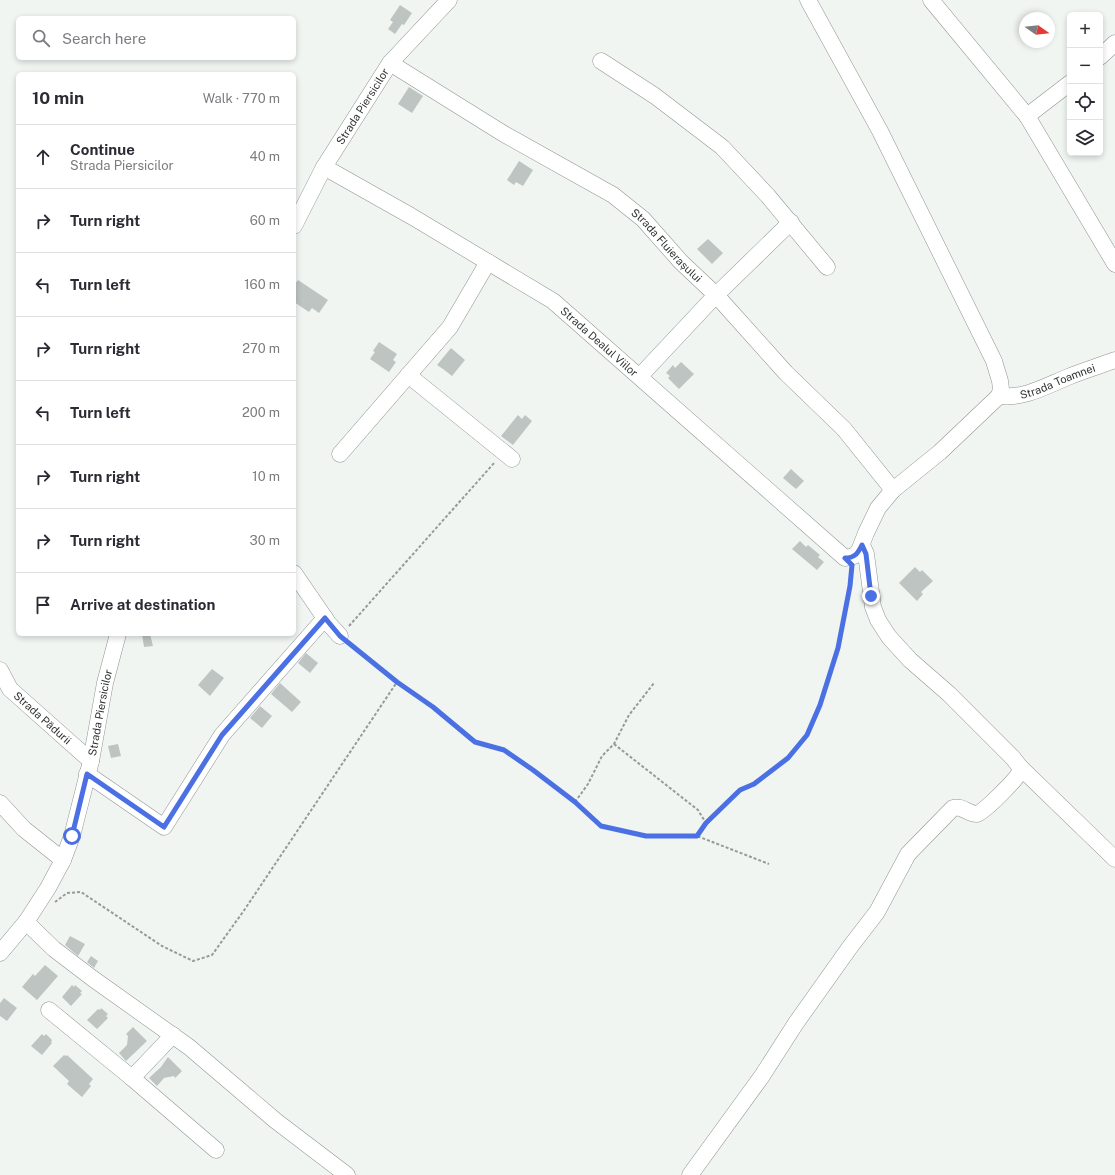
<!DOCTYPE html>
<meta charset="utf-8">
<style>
:root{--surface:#fff;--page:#f7f7f7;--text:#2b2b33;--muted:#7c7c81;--line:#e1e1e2}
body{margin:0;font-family:"Public Sans",sans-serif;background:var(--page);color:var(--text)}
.controls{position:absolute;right:12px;top:12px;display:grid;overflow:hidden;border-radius:6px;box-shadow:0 2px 6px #0003}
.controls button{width:36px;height:36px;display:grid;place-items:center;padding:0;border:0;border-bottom:1px solid var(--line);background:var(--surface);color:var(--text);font:20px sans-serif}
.compass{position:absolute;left:1019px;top:12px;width:36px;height:36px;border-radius:50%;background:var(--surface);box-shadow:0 2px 6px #0003;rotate:104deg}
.stop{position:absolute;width:12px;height:12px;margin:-9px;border:3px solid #4a70e3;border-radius:50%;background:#fff}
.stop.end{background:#4a70e3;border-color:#fff;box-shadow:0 1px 4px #0008}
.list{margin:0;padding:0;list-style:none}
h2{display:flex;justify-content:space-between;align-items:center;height:52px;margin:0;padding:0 16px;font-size:17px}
h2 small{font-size:13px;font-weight:400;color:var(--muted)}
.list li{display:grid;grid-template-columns:26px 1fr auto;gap:12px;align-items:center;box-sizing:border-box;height:64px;padding:0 16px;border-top:1px solid var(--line)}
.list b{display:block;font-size:15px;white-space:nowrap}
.list p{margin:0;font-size:13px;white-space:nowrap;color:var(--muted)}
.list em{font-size:13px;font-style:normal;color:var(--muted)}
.icon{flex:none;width:22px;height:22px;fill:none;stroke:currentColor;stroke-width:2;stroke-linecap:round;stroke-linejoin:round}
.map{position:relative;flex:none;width:1115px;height:1175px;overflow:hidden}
.search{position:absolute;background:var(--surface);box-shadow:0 2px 6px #0003;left:16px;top:16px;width:280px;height:44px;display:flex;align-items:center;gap:10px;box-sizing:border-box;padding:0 14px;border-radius:6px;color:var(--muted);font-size:15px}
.panel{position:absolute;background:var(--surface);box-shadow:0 2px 6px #0003;left:16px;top:72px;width:280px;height:564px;border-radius:6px}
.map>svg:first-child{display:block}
</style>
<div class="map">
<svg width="1115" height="1175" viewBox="0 0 1115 1175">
<rect width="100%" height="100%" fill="#f0f5f2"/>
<g fill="#bdc4c2">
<path d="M400 5 412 13 404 25 402 24 395 34 388 29 393 22 390 20Z"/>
<path d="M409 87 423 96 412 113 398 104Z"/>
<path d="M519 161 533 170 523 186 516 182 514 185 507 180Z"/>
<path d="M708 239 723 253 712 264 697 249Z"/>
<path d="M298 280 328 300 319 313 312 308 309 312 294 302V285Z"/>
<path d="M379 342 397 354 393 360 396 362 389 372 370 359 375 352 373 351Z"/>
<path d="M451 348 465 360 452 376 443 369 437 365Z"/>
<path d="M681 362 694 374 679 389 668 378 670 376 666 373 673 365 675 368Z"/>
<path d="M518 415 522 419 525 415 532 421 513 445 501 436Z"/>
<path d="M791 469 804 481 796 489 783 478Z"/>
<path d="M800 541 806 547 808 545 820 555 818 557 824 562 817 570 792 549Z"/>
<path d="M915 567 920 572 922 570 933 581 921 592 923 594 917 601 899 583Z"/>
<path d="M142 634H150L153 646 144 647Z"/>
<path d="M306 653 318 663 310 673 298 663Z"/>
<path d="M212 669 224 678 210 696 198 685Z"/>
<path d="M280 683 301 702 292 712 271 694Z"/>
<path d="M260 706 272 716 262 728 250 718Z"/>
<path d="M118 744 121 756 111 758 108 746Z"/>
<path d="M70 936 85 944 78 956 65 945Z"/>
<path d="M91 956 98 961 94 968 87 962Z"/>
<path d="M45 965 58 976 37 1000 22 987 33 974 35 976Z"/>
<path d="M72 985 74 987 75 985 82 991 80 993 82 994 71 1006 62 997Z"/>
<path d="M4 998 17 1008 7 1021 0 1016V1003Z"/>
<path d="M101 1008 108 1014 106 1016 108 1018 97 1029 87 1020 98 1009 100 1010Z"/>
<path d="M133 1027 147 1041 126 1061 119 1053 127 1045 128 1036 126 1034Z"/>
<path d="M42 1034 44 1036 46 1034 52 1040 51 1042 52 1043 42 1055 31 1046Z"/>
<path d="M64 1055 66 1056 67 1055 93 1079 89 1084 91 1086 82 1097 67 1084 69 1081 53 1066Z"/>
<path d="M168 1057 182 1071 175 1078 174 1076 164 1078 157 1086 149 1078 161 1067Z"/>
</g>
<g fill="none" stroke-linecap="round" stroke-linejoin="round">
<defs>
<g id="minor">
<path d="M931 0 1027 116 1115 264"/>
<path d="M1100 57 1115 43"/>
<path d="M601 61 655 96 722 147 768 196 827 267"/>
<path id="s1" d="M390 63 504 134 613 195 643 219 681 262 716 295 786 373 844 429 893 490"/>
<path d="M1027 116 1070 83"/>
<path id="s2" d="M324 167 411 216 553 301 845 558 854 556 859 551 866 533 878 508 893 490 940 452 999 396 1001 389 1000 381 994 361 880 131 808 0"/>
<path id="s3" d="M294 226 324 167 390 63 449 0"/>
<path d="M408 375 512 459"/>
<path d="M640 376 716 295 791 222"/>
<path id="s4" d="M999 396C1024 399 1046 386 1068 377 1083 371 1099 366 1115 360"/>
<path d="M340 454 450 327 488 262"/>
<path d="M294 573 329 624 340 636"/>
<path id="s5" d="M0 670 10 689 91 761"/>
<path d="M1020 767 1115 859"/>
<path d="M87 774 164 827 222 735 325 618"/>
<path d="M0 803 24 829 63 860"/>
<path d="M26 922 54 949 92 978 189 1047 276 1121 347 1175"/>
<path id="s6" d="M0 953 26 922 48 888 63 860 72 836 91 761 105 683 118 634"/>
<path d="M49 1010 132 1078 216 1150"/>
<path d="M132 1078 173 1035"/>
<path d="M690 1175 762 1076 796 1023 850 947 877 912 908 854 953 808C962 805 968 814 977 814 982 814 1017 779 1019 773 1021 770 1020 770 1020 767L1013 758 949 694 910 660 889 637 878 620 873 607 866 554 862 545"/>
</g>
</defs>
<use href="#minor" stroke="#8f9491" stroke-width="17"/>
<g stroke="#969a98" stroke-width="2" stroke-dasharray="3 2" stroke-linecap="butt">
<path d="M349 626 495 462"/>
<path d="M350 644 397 682 433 707 475 742 504 751 533 770 575 802 601 826 646 836H697L769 864"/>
<path d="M614 744 698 810 706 823"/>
<path d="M575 802 588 784 602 756 614 744 629 715 654 683"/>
<path d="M697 836 706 823 740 790 755 784 788 758 807 735 820 705 838 648 850 586 852 570"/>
<path d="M55 902 67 893 81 892 162 946 193 961 212 955 245 909 397 682"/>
</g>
<use href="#minor" stroke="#fff" stroke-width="16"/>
</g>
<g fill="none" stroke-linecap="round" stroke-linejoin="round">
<path stroke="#4a70e3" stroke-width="5" d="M72 836 87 774 164 827 222 735 325 618 340 636 397 682 433 707 475 742 504 750 533 770 575 802 601 826 646 836H697L706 823 740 790 754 784 788 758 807 735 820 705 838 648 850 586 852 565 845 558C855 558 858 553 862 545L866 554 871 596"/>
</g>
<g text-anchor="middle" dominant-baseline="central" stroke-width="3" stroke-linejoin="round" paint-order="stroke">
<g font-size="11" fill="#313332" stroke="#f0f5f2">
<text stroke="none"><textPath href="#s3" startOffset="138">Strada Piersicilor</textPath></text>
<text stroke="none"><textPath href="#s1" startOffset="333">Strada Fluierașului</textPath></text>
<text stroke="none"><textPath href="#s2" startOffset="327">Strada Dealul Viilor</textPath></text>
<text stroke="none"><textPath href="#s4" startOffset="61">Strada Toamnei</textPath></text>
<text stroke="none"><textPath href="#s6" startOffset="265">Strada Piersicilor</textPath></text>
<text stroke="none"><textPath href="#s5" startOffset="65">Strada Pădurii</textPath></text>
</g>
</g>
</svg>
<div class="controls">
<button>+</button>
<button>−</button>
<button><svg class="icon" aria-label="locate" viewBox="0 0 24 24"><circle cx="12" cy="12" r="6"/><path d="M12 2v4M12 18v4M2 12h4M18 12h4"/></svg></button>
<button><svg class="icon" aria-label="layers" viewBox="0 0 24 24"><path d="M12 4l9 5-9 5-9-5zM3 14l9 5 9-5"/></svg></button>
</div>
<svg class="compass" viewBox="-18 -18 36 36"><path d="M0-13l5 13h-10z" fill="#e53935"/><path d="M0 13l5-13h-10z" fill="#7c7c81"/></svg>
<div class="stop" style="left:72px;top:836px"></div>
<div class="stop end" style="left:871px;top:596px"></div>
<div class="search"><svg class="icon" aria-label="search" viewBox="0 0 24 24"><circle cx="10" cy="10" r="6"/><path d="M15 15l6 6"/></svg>Search here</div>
<section class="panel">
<h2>10 min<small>Walk · 770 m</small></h2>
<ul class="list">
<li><svg class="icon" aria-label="ahead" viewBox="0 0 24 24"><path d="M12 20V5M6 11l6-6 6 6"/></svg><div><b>Continue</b><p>Strada Piersicilor</p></div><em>40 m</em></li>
<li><svg class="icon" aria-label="right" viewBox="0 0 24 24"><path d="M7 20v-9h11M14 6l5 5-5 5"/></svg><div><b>Turn right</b></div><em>60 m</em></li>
<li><svg class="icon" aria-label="left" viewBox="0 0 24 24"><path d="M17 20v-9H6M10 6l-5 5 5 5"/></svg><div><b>Turn left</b></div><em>160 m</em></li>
<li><svg class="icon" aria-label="right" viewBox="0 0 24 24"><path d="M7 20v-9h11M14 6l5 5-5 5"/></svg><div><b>Turn right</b></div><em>270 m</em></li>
<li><svg class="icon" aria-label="left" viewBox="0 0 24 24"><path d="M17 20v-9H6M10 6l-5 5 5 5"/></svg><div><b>Turn left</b></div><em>200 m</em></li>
<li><svg class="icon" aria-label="right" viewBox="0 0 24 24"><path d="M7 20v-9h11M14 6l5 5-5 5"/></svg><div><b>Turn right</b></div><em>10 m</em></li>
<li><svg class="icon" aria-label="right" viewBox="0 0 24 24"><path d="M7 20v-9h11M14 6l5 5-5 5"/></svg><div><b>Turn right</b></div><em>30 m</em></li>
<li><svg class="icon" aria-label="arrive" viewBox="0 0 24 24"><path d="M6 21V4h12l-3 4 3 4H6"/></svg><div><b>Arrive at destination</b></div></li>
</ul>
</section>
</div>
